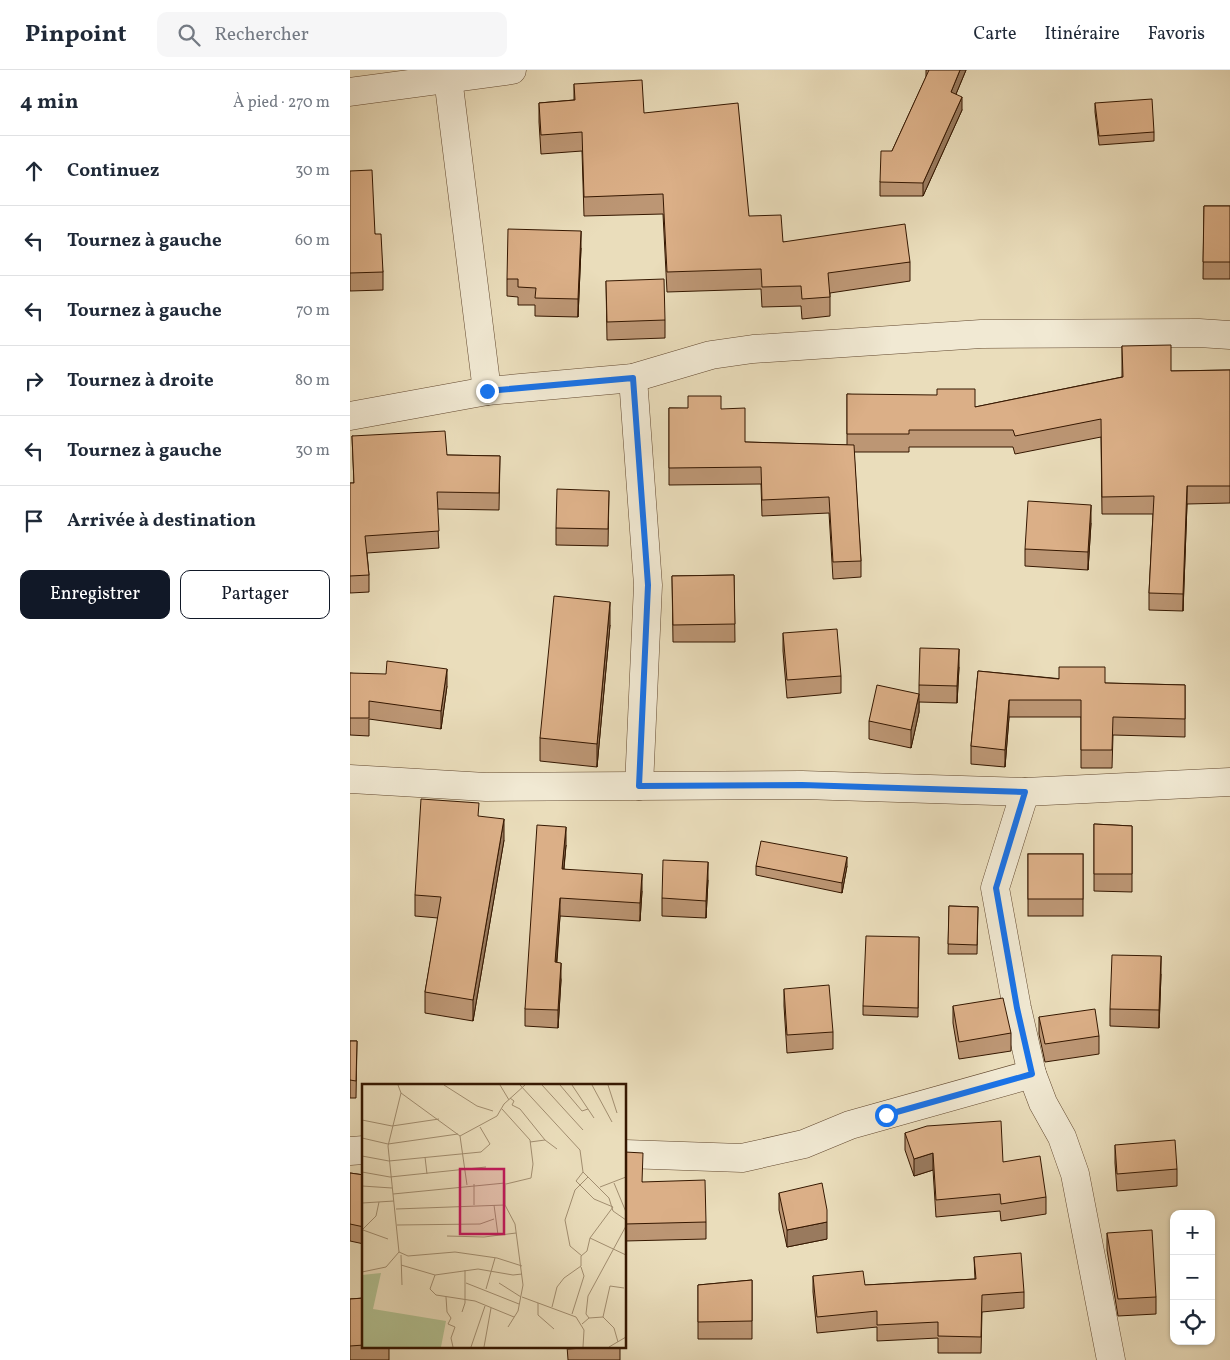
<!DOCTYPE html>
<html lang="fr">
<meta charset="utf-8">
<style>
:root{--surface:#fff;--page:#f6f6f7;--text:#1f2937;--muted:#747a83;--line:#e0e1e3;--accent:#111827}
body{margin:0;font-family:Vollkorn,serif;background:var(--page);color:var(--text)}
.controls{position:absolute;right:15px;bottom:15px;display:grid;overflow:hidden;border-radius:10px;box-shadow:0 1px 4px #0004}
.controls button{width:45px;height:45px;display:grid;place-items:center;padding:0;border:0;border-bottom:1px solid var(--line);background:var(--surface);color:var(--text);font:25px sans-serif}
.stop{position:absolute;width:15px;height:15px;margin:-11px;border:4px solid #1a73e8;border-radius:50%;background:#fff}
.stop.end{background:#1a73e8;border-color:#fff;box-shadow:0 1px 5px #0008}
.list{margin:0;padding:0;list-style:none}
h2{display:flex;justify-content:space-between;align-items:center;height:65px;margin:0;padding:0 20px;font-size:21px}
h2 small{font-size:16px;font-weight:400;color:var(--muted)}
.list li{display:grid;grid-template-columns:32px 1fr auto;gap:15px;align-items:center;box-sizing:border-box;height:70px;padding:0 20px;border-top:1px solid var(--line)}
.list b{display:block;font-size:19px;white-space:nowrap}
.list em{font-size:16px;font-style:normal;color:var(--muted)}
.actions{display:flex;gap:10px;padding:15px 20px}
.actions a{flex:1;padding:11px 0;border:1px solid var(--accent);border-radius:10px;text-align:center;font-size:18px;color:var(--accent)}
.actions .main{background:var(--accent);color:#fff}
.icon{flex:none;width:28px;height:28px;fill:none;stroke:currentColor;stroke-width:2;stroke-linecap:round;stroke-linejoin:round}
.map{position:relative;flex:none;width:880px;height:1290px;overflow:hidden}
header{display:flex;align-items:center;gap:30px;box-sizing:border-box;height:70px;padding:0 25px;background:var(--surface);border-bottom:1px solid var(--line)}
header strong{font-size:24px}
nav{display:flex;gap:28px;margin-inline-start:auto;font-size:18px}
.search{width:350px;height:45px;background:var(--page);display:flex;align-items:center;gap:12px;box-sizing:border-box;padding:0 18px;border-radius:10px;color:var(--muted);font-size:19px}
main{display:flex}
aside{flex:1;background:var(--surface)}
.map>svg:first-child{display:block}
</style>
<header>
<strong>Pinpoint</strong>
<div class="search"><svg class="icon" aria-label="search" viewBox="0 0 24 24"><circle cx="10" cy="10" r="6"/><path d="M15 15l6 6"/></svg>Rechercher</div>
<nav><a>Carte</a><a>Itinéraire</a><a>Favoris</a></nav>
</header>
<main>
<aside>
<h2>4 min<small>À pied · 270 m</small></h2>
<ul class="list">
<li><svg class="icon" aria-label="ahead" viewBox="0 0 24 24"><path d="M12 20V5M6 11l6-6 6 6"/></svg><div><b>Continuez</b></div><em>30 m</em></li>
<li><svg class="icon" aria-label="left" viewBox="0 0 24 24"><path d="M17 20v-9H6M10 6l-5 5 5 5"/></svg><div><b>Tournez à gauche</b></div><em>60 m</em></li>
<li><svg class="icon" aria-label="left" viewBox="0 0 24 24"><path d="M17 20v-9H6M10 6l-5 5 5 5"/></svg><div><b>Tournez à gauche</b></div><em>70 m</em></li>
<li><svg class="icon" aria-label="right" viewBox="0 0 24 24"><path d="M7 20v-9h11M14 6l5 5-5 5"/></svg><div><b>Tournez à droite</b></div><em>80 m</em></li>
<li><svg class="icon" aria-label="left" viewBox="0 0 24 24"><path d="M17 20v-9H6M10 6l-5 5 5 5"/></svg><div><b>Tournez à gauche</b></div><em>30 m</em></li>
<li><svg class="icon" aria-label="arrive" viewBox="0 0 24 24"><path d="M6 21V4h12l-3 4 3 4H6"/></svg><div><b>Arrivée à destination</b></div></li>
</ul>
<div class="actions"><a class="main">Enregistrer</a><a>Partager</a></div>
</aside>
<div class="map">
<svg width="880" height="1290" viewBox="0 0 880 1290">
<rect width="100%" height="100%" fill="#eaddbb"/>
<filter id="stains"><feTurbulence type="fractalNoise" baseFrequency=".004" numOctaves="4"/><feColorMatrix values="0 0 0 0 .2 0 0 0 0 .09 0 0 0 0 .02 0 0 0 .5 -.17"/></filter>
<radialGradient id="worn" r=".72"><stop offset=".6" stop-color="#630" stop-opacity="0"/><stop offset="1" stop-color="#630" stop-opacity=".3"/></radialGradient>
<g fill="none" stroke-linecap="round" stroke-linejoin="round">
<defs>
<g id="street">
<path d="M97 0 137 321"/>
<path d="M0 22 162 0"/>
<path d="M283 308 298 515 289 716"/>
<path d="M0 346 137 321 283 308 361 285 403 279 631 264 849 263 880 265"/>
<path d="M0 709 136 717 452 715 675 722 880 712"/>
<path d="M675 722 645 818 667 938 682 1004 693 1033 712 1067 725 1104 761 1290"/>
<path d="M0 1081 14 1080"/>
<path d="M275 1084 392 1088 454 1074 500 1055 682 1004"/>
</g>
</defs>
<use href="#street" stroke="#62482f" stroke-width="29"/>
<use href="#street" stroke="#f1e9d3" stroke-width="28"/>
</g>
<g fill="#bc9674" stroke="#351700">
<path d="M576 0H616L606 24 612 40 573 126H530V112L542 81 576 7Z"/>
<path d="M224 14 294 43 399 146 433 172 560 192V211L480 223V246L452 249 451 236 412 237 411 219 317 222 313 144 234 146 232 81 191 84 189 52V33L224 30Z"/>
<path d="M745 33 804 62V71L749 75 745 42Z"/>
<path d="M0 101 25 164 33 202V220L0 221Z"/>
<path d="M854 136H880V209H853Z"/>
<path d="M231 178 228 247 185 246V235H168V227L157 226V209Z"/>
<path d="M256 211 315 250V268L257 270Z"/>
<path d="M772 276 821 301 880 300V433L837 434 833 541 799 540V523L803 444H752L751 367 665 384 663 377H559V382H504L511 491V507L483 509 479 443 412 446 411 414 319 415V338L371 339 395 372 497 375V324L625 337 772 307Z"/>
<path d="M2 366 97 385 150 386 149 440 87 439 89 478 17 483 19 505V522L0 523V413H4Z"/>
<path d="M259 421 258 476 206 475V458Z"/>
<path d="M741 453 738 500 675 496V479Z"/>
<path d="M384 505 385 572H323L322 506Z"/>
<path d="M260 555 247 697 190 691V668Z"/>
<path d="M433 563 491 606V623L437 628 433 581Z"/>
<path d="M609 597 607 633 569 632V642L561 678 519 669V651L569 624V615Z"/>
<path d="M628 601 755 613 835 615V667L763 665 762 698H731V647H659L655 697 621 694V676Z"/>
<path d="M0 603 97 616 91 659 19 649V666L0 665Z"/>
<path d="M129 747 154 770 123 951 75 943V922L88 848 65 846V825Z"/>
<path d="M744 754 782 756V822L744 821Z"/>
<path d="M216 775 214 799 292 821 290 851 210 846 207 892 211 910 208 958 175 956V939Z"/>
<rect x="678" y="784" width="55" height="62"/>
<path d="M406 796H497L492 823 406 805Z"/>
<path d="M358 810 356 848 312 846V828Z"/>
<path d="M599 836 628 837 627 884H598Z"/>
<path d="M569 867 568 947 513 945V936Z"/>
<path d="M811 904 809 958 760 956V939Z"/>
<path d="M434 919 483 962V979L437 983 434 936Z"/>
<path d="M603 936 661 963V981L609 989 603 953Z"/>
<path d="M689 947 749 966V984L695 992 689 964Z"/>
<path d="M0 971H7L6 1028H0Z"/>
<path d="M555 1063 653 1092 696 1127V1144L651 1151 650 1141 586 1147 583 1100 564 1106 555 1080Z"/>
<path d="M765 1075 827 1099V1116L767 1121 765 1093Z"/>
<path d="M275 1082 292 1112 356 1152V1169L275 1171Z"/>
<path d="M0 1103 14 1105V1174L0 1171Z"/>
<path d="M429 1123 477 1169 437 1177 429 1140Z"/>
<path d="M757 1163 806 1227V1244L768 1246 757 1180Z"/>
<path d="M624 1187 674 1222V1238L632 1242 631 1283H588V1268L527 1271V1257L467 1263 463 1222V1206L515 1215 625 1209Z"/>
<path d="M402 1210V1269H348V1215Z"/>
<path d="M14 1228V1276H39V1290H0V1229Z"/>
<path d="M217 1276H270V1290H218Z"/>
</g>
<g fill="#997a5e" stroke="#351700">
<path d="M610 0H616L601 36V22Z"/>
<path d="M612 27V40L573 126V113Z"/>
<path d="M231 161V178L228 247V229Z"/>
<path d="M837 416V434L833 541V524Z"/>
<path d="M741 435V453L738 500V482Z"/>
<path d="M260 532V555L247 697V674Z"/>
<path d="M609 579V597L607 633V616Z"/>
<path d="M97 599V616L91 659V641Z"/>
<path d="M569 624V642L561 678V660Z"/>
<path d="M659 630V647L655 697V680Z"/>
<path d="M154 749V770L123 951V930Z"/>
<path d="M216 757V775L212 816V799Z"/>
<path d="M497 787V796L492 823V813Z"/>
<path d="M358 792V810L356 848V831Z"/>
<path d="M292 804V821L290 851V833Z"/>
<path d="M210 828V846L205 910V892Z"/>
<path d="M811 886V904L809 958V940Z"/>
<path d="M211 893V910L208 958V940Z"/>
<path d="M583 1083V1100L564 1106V1089Z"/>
<path d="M477 1152V1169L437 1177V1160Z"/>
</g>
<g fill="#dbaf87" stroke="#351700">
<path d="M579 0H610L601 22 612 27 573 113 530 112 531 81H542Z"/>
<path d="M292 10 294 43 388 33 399 146 431 145 433 172 555 154 560 192 478 203 480 227 452 229 451 216 412 217 411 199 317 202 313 124 234 127 232 62 191 65 189 33 225 30 224 14Z"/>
<path d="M802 29 804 62 749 66 745 33Z"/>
<path d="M22 100 25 164H31L33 202 0 203V101Z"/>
<path d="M854 136H880V192H853Z"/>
<path d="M158 159 231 161 228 229 185 228 186 218 168 217V209H157Z"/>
<path d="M314 209 315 250 257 252 256 211Z"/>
<path d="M821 275V301L880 300V416H837L833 524 799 523 804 426 752 427 751 349 665 366 663 360H559V364H497V324L587 325V319H625V337L773 307 772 276Z"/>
<path d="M338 326H371V339L395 338V372L504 375 511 491 483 492 479 427 412 430 411 397 319 398V338H338Z"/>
<path d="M95 361 97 385 150 386 149 423 87 422 89 461 15 466 19 505 0 506V413H4L2 366Z"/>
<path d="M207 419 259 421 258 459 206 458Z"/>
<path d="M678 431 741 435 738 482 675 479Z"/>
<path d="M384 505 385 554 323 555 322 506Z"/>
<path d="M204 526 260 532 247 674 190 668Z"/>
<path d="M487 559 491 606 437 610 433 563Z"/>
<path d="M570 578 609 579 607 616 569 615Z"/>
<path d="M37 591 97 599 91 641 19 631V648H0V603L36 604Z"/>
<path d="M709 597H755V613L835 615V649L763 647 762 680H731V630H659L655 680 621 676 628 601 709 609Z"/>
<path d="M527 615 569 624 561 660 519 651Z"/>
<path d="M71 729 129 733 128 746 154 749 123 930 75 922 91 827 65 825Z"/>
<path d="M744 754 782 756V804H744Z"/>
<path d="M187 755 216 757 212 799 292 804 290 833 210 828 205 892 211 893 208 940 175 939Z"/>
<path d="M411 771 497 787 492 813 406 796Z"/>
<rect x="678" y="784" width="55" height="45"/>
<path d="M313 790 358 792 356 831 312 828Z"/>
<path d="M599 836 628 837 627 875 598 874Z"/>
<path d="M516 866 569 867 568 938 513 936Z"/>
<path d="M762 885 811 886 809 940 760 939Z"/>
<path d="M479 915 483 962 437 965 434 919Z"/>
<path d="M653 928 661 963 609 972 603 936Z"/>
<path d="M745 939 749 966 695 974 689 947Z"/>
<path d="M0 971H7L6 1011 0 1010Z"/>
<path d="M651 1051 653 1092 690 1086 696 1127 651 1134 650 1124 586 1130 583 1083 564 1089 555 1063 577 1056Z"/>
<path d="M825 1070 827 1099 767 1104 765 1075Z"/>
<path d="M275 1082 293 1083 292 1112 355 1110 356 1152 275 1154Z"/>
<path d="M0 1103 14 1105V1157L0 1154Z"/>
<path d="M472 1113 477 1140V1152L437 1160 429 1123Z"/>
<path d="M802 1160 806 1227 768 1229 757 1163Z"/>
<path d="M671 1183 674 1222 632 1225 631 1267 588 1266V1252L527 1255V1241L467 1247 463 1206 513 1201 515 1215 626 1209 624 1187Z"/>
<path d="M402 1210V1251L348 1252V1215Z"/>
<path d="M14 1228V1275L0 1276V1229Z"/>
<path d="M218 1276H265L218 1279Z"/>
</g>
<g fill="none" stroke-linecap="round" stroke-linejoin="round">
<path stroke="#1a73e8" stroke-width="6" d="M137 321 283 308 298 515 289 716 452 715 675 722 646 818 667 938 682 1004 536 1045"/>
</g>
<g transform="translate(12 1014)">
<rect width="264" height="264" fill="#eaddbb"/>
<path d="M19 189 11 225 84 237 79 263H0V191Z" fill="#b3c293"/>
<path fill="none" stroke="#a28e70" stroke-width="1" d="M82 1 115 22 131 27M138 1 147 16M158 1 218 66 221 88 214 97 232 115 251 123M180 1 221 46M198 1 220 27 226 25M210 1 232 34M230 1 250 38M246 1 255 29M39 9 98 52 105 101M148 14 152 17 150 21 158 25 183 56 195 65M140 25 168 56 171 80 169 94 144 100M0 36 30 42 77 35M98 52 135 32 142 20 163 1M0 54 26 60 96 50M168 58 183 56M0 72 27 77 119 68 128 60 118 43M63 73 65 90M0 88 28 93 124 83M226 93 247 114 251 127 264 136M252 99 264 128M112 100V121M0 102 30 104M238 103 264 93M31 110 143 99V121L153 140 161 201 156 227 146 243M0 119 32 117M132 121 136 151M251 123 228 154 264 171M34 125 143 121M35 141 118 140 132 135M0 146 14 132 17 118M1 146 26 155M85 152 122 153 154 149M37 168 46 172 93 168 135 174 160 182M39 171 40 201M220 172 208 162 203 136 213 106 226 93 221 88M39 181 73 191 116 185 151 191 160 190M0 188 24 183 37 168 26 62 39 9 36 1M73 191 68 205 74 211 113 217 152 233M264 198V219M104 199 157 220M137 199 159 213M124 205 133 174M84 213 85 228 89 234 86 240 93 243 89 254 91 263M160 213 214 233 222 246 221 263M176 219V231L192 245M190 223 195 203 202 194 219 182V172L225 167 228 154M100 228 103 219V186M210 230 222 192 219 183M241 233 248 202 262 204M227 234 224 230 226 212 264 142M220 240 227 234 241 233 252 244 256 258M109 263 123 222M122 263 129 224M247 263 264 253"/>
<path fill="#c2185b" fill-opacity="0.15" stroke="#c2185b" stroke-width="2.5" d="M98 85H142V150H98Z"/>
<rect width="264" height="264" fill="none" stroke="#351700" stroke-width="2.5"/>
</g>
<rect width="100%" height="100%" filter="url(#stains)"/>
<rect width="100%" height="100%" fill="url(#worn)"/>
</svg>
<div class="controls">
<button>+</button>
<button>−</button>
<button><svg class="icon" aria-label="locate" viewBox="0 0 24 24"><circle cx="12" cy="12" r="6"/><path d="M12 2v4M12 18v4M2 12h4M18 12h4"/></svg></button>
</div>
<div class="stop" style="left:536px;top:1045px"></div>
<div class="stop end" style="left:137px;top:321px"></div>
</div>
</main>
